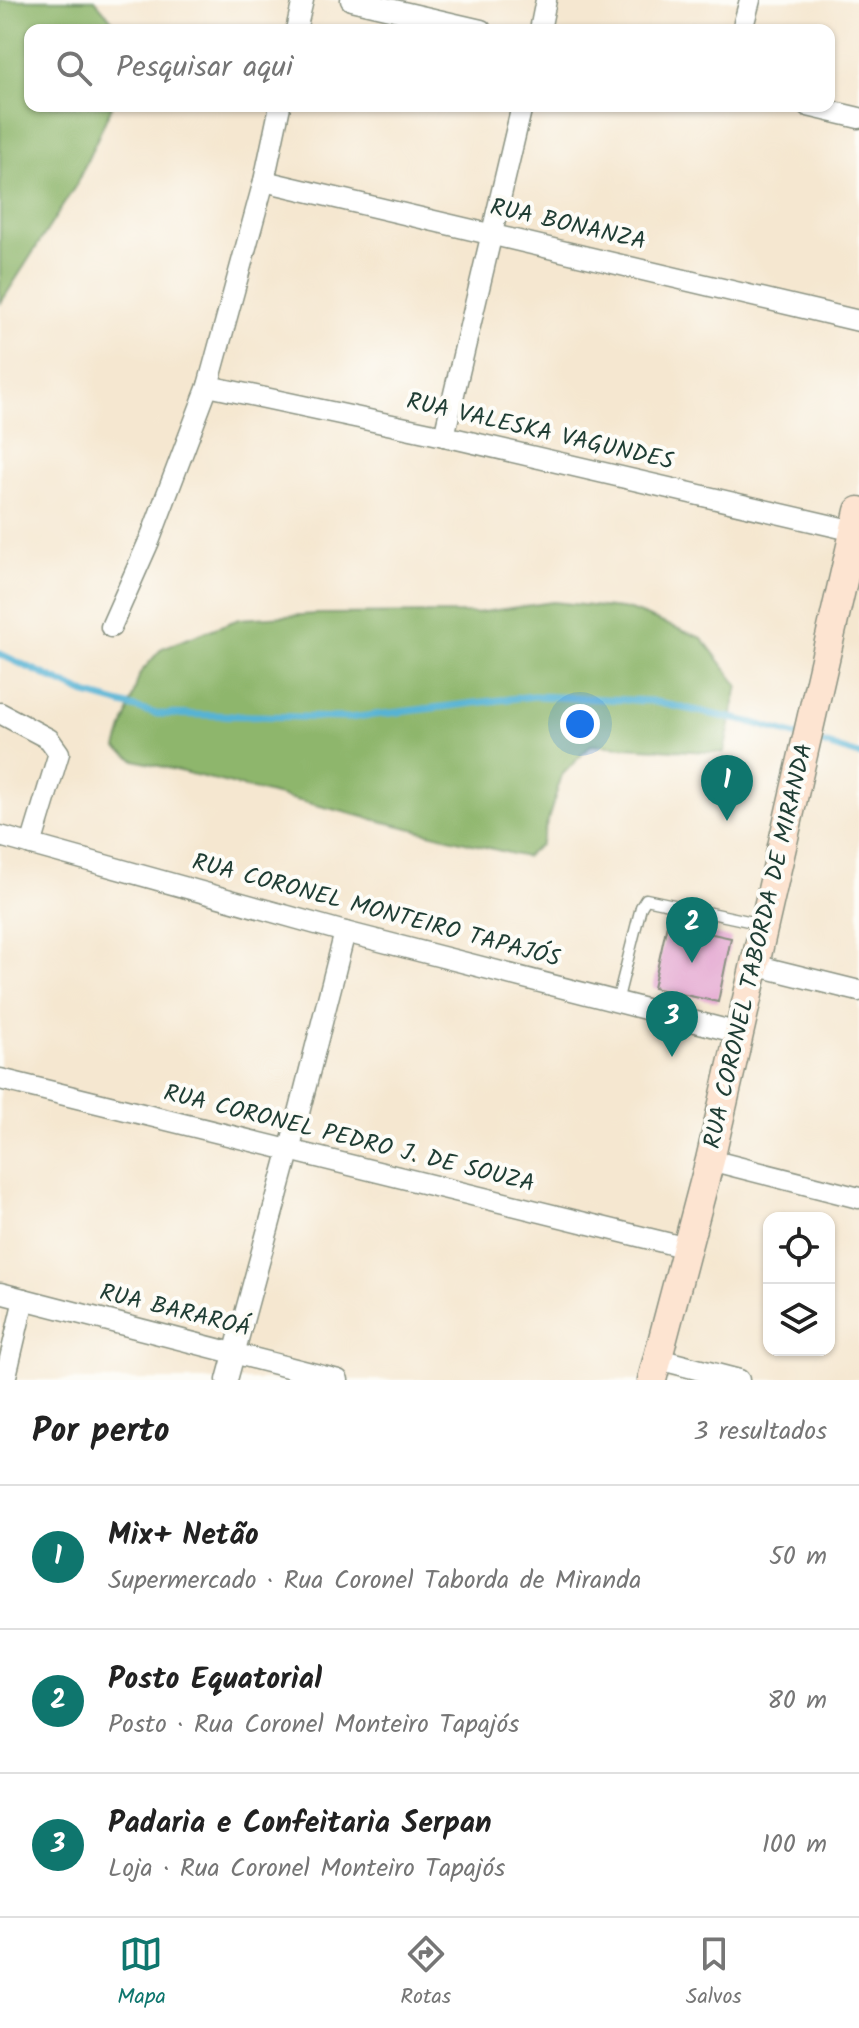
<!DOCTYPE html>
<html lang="pt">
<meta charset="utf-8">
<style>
:root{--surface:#fff;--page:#f6f6f6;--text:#222;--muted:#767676;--line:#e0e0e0;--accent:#0f766e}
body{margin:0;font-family:Kalam,sans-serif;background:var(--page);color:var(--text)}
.controls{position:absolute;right:24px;bottom:24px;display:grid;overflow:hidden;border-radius:16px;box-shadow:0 2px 6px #0004}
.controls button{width:72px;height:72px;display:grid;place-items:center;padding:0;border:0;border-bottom:2px solid var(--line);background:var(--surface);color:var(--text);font:40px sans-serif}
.you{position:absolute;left:580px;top:724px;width:28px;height:28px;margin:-20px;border:6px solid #fff;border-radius:50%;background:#1a73e8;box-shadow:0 0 0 12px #1a73e833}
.badge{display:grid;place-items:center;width:52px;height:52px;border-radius:50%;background:var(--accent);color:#fff;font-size:26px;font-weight:700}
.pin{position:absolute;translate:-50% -66px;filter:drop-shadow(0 2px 4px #0008)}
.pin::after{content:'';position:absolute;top:42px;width:28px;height:24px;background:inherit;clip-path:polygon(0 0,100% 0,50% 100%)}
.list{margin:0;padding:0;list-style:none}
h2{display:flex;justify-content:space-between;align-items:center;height:104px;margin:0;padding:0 32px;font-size:34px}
h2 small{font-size:26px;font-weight:400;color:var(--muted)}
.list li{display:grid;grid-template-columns:52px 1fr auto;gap:24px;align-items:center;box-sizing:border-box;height:144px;padding:0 32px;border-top:2px solid var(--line)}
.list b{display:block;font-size:30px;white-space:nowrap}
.list p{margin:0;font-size:26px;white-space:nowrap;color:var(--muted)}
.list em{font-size:26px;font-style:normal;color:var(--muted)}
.icon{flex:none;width:44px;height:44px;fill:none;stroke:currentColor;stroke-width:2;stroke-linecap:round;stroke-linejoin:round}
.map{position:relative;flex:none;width:859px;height:1380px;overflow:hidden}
.search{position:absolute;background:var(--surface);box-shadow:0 2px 6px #0004;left:24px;right:24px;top:24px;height:88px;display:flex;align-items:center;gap:20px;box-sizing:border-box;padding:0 28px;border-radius:16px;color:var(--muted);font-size:30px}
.sheet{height:536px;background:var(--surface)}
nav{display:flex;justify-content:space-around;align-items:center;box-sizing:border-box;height:112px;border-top:2px solid var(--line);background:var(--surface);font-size:22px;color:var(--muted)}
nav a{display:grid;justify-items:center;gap:4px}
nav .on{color:var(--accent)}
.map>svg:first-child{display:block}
</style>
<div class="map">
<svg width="859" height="1380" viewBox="0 0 859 1380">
<rect width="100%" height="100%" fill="#fdfcf7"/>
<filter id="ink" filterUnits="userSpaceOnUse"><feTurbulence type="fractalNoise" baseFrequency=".0125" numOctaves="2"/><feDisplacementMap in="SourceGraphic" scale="16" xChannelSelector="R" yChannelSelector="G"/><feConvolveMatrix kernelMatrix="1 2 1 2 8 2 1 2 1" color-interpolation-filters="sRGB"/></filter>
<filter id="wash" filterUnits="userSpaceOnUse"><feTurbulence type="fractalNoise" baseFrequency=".006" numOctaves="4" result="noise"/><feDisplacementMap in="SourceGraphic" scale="32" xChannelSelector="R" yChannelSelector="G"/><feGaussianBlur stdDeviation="1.8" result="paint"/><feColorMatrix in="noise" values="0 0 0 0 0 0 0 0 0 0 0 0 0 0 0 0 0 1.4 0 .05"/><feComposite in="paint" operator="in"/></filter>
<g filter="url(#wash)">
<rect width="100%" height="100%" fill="#f5e7d0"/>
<g fill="#8eb66c" stroke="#567a50" stroke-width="2">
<path d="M0 0H95L113 21 116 30H30V106H112L76 185 0 304Z"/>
<path d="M553 602 630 610 702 638 738 685 724 753 591 745 562 775 540 845 525 857 135 760 117 748 140 673 162 648 239 619 317 614 476 613Z"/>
</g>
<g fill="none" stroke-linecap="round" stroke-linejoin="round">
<g stroke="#56b3d4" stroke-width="7">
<path d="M0 654 86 694 157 714 349 718 534 696 651 701 754 723 801 737"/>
<path d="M812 740 859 755"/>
</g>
</g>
<g id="blocks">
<path fill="#e2a0ce" d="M667 924 731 938 718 1002 653 988Z"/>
</g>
</g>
<g filter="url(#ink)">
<use href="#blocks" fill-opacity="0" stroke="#8a9282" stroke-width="2"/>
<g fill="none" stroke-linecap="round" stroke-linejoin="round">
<defs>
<path id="lane" d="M617 1002 641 907 646 899 762 924"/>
<g id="street">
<path d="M351 0 481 30"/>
<path d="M296 30 303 0"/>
<path d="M540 30 546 0"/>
<path d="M742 30 750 0"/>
<path d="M808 106 859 118"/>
<path d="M264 181 859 321"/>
<path d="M208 386 444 436 859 532"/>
<path d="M444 436 522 106"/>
<path d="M111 627 150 539 208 386 264 181 280 106"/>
<path d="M0 713 49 739 59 753 31 845"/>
<path d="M0 836 345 932 739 1033"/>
<path d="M754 965 859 991"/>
<path d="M0 1079 687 1248"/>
<path d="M710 1160 859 1198"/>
<path d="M0 1293 338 1380"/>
<path d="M658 1359 739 1380"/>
<path d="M5 1380 24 1299"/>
<path d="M227 1380 289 1152 345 932"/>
</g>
<path id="secondary" d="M652 1380 710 1160 859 511"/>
</defs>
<use href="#lane" stroke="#8a9282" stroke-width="13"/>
<use href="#street" stroke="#8a9282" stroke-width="23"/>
<use href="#secondary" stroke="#8a9282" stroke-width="31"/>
<use href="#lane" stroke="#fff" stroke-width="10"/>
<use href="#street" stroke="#fff" stroke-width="20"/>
<use href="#secondary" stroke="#fde4d1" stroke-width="28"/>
</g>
</g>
<g text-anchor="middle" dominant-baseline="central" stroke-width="8" stroke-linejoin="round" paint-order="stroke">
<g font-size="24" fill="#1f3d34" stroke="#fdfcf7">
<text transform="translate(568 225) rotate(13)">RUA BONANZA</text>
<text transform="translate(540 432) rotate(13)">RUA VALESKA VAGUNDES</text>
<text transform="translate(376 911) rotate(15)">RUA CORONEL MONTEIRO TAPAJÓS</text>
<text transform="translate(759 946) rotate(-77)">RUA CORONEL TABORDA DE MIRANDA</text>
<text transform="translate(349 1139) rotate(14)">RUA CORONEL PEDRO J. DE SOUZA</text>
<text transform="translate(175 1311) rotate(14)">RUA BARAROÁ</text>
</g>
</g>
</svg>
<div class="controls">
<button><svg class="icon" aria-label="locate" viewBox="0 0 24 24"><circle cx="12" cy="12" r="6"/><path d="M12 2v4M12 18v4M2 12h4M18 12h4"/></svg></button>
<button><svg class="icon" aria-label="layers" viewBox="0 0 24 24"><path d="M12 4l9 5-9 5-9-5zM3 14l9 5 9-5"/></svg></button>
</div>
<div class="you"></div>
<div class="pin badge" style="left:727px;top:821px">1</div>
<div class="pin badge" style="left:692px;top:963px">2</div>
<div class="pin badge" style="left:672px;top:1057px">3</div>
<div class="search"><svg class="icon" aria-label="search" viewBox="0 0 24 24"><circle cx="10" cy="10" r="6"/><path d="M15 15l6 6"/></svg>Pesquisar aqui</div>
</div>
<section class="sheet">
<h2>Por perto<small>3 resultados</small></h2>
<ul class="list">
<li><span class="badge">1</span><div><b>Mix+ Netão</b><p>Supermercado · Rua Coronel Taborda de Miranda</p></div><em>50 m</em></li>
<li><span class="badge">2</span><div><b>Posto Equatorial</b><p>Posto · Rua Coronel Monteiro Tapajós</p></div><em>80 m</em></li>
<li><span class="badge">3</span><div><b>Padaria e Confeitaria Serpan</b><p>Loja · Rua Coronel Monteiro Tapajós</p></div><em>100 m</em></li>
</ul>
</section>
<nav>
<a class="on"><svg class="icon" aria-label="map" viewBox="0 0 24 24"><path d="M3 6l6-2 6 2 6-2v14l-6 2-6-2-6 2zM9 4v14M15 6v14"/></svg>Mapa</a>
<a><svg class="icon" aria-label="directions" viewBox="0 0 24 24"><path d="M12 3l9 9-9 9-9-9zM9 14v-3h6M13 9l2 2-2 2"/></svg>Rotas</a>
<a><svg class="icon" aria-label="saved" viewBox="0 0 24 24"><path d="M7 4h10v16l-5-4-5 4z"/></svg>Salvos</a>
</nav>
